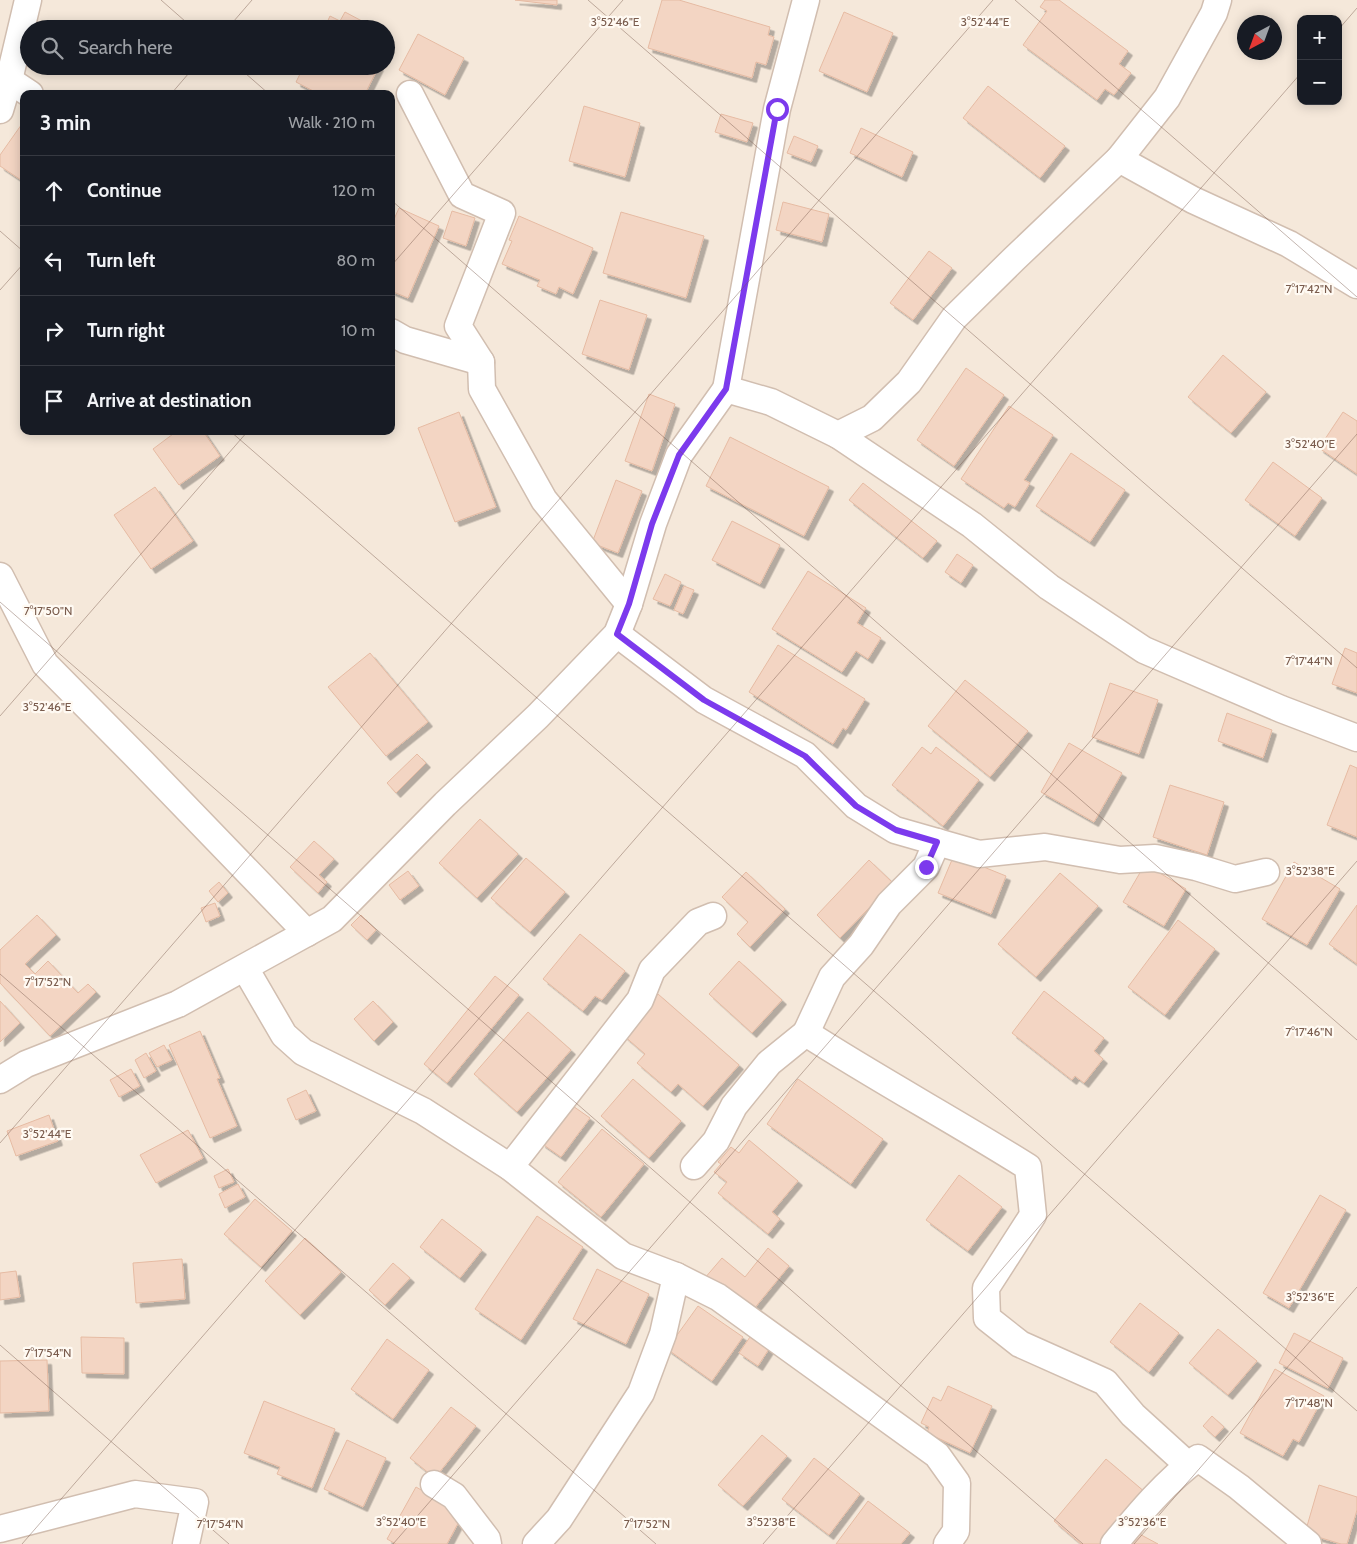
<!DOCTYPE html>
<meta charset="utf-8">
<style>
:root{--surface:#171b24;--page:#242831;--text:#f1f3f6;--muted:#9ea1a6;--line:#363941}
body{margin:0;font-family:Cabin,sans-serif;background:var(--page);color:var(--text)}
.controls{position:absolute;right:15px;top:15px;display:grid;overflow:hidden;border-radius:10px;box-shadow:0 2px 12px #0003}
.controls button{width:45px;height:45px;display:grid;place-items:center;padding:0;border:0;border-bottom:1px solid var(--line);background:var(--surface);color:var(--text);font:25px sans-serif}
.compass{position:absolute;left:1237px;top:15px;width:45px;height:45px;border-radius:50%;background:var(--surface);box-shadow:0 2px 12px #0003;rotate:221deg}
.stop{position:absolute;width:15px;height:15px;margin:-11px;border:4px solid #7c3aed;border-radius:50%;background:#fff}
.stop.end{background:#7c3aed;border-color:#fff;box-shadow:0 1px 5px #0008}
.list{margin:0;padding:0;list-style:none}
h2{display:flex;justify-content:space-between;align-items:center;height:65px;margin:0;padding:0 20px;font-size:21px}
h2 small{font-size:16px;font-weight:400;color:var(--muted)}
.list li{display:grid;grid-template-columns:32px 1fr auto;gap:15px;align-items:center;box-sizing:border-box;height:70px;padding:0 20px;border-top:1px solid var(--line)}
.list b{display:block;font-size:19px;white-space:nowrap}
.list em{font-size:16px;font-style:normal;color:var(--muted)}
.icon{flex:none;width:28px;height:28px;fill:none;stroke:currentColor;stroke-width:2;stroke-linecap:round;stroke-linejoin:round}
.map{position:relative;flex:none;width:1357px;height:1544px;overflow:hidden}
.search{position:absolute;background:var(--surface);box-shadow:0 2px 12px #0003;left:20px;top:20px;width:375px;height:55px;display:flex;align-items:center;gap:12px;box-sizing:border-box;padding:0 18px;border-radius:28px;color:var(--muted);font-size:19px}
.panel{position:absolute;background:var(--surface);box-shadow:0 2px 12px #0003;left:20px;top:90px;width:375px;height:345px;border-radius:10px}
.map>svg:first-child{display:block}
</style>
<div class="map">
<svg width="1357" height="1544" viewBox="0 0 1357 1544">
<defs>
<filter id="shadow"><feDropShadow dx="4.5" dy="4.5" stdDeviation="0" flood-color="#0004"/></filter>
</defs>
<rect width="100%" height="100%" fill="#fdf6ec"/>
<path fill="#f5e8da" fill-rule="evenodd" d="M0 0H1357V1544H0ZM1301 19H1338V101H1301ZM1244 22H1274V52H1244ZM29 29H386V66H29ZM24 94H391V431H24Z"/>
<g fill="#f3d5c3" stroke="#e6bba3" filter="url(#shadow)">
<path d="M515 0H557V5Z"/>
<path d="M662 0H679L770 27 768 35 774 37 766 65 756 62 752 78 648 48Z"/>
<path d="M1045 0H1059L1128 51 1119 64 1131 73 1114 95 1105 89 1097 100 1023 45 1047 11 1040 7Z"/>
<path d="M345 12 377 29H324L330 16 340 21Z"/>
<path d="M844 12 893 33 867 92 819 71Z"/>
<path d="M418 34 464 58 445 95 399 70Z"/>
<path d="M304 66H379L365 94H319L296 82Z"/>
<path d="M988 86 1065 146 1040 178 963 118Z"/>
<path d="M584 106 640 123 625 177 569 161Z"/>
<path d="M721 114 753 123 747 142 715 132Z"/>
<path d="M24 121V182L0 166V155Z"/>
<path d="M861 128 913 152 902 177 850 153Z"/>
<path d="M794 136 818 146 811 162 787 153Z"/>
<path d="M783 202 829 214 822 242 776 230Z"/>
<path d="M399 208 439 226 408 298 391 291V226Z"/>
<path d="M452 211 475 218 466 246 443 238Z"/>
<path d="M621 212 704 236 686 298 603 273Z"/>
<path d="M519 216 593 248 573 294 559 287 556 294 537 286 540 280 502 264 512 241 509 240Z"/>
<path d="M929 251 952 268 913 320 890 303Z"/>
<path d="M600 300 647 315 629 370 582 354Z"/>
<path d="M1223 355 1266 392 1231 433 1188 397Z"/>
<path d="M966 368 1004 395 954 466 917 440Z"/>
<path d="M649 394 675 404 652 471 625 461Z"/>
<path d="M1009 406 1053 435 1024 480 1030 483 1015 507 1008 503 1004 508 961 479Z"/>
<path d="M459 412 496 507 455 522 418 428Z"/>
<path d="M1343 412 1357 421V474L1319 448Z"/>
<path d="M177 431H203L220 456 179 485 153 449Z"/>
<path d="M730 437 829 487 804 536 706 486Z"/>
<path d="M1071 453 1125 490 1090 542 1036 506Z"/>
<path d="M1273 462 1322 498 1295 536 1245 500Z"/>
<path d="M616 480 642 491 618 553 592 543Z"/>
<path d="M863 483 937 541 923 558 849 500Z"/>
<path d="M155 487 193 541 151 569 114 515Z"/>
<path d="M732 521 780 545 760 584 712 560Z"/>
<path d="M957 554 973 565 961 583 945 572Z"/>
<path d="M808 571 866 608 857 623 881 638 868 659 856 651 842 672 772 629Z"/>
<path d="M665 574 681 582 670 606 653 599Z"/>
<path d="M684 586 694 590 683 614 674 610Z"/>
<path d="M778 645 865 699 846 730 843 728 833 744 749 692Z"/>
<path d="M1345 648 1357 653V693L1332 684Z"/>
<path d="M370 653 428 722 386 756 328 687Z"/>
<path d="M965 680 1028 731 990 777 928 726Z"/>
<path d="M1110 683 1158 700 1139 754 1092 737Z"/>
<path d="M1227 713 1272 730 1263 758 1218 741Z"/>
<path d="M1069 743 1122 773 1094 822 1041 792Z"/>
<path d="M922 747 931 754 936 747 979 780 943 826 892 785Z"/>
<path d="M417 754 426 763 396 793 387 783Z"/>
<path d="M1350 765 1357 768V837L1327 825Z"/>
<path d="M1170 785 1224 802 1207 855 1153 837Z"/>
<path d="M480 819 518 854 477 898 439 863Z"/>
<path d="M314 841 334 859 319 875 327 882 318 893 290 867Z"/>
<path d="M954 855 1006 876 991 914 938 893Z"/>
<path d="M526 858 565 892 530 932 491 898Z"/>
<path d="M869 860 893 883 840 938 817 915Z"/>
<path d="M1294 862 1340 889 1307 945 1262 919Z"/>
<path d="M1145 864 1186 889 1164 926 1123 902Z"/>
<path d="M408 871 419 886 400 900 389 885Z"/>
<path d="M746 872 785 909 750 947 737 934 748 922 722 897Z"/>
<path d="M1060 873 1098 906 1036 977 998 944Z"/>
<path d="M219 882 228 893 218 902 209 891Z"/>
<path d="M215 903 220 916 206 922 201 908Z"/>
<path d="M1357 905V964L1329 944Z"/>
<path d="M37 915 56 935 25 964 35 974 48 961 78 993 88 984 96 992 50 1036 0 983V950Z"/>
<path d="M361 915 376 930 367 940 351 925Z"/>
<path d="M1178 920 1215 949 1165 1015 1128 987Z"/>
<path d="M580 934 625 971 602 1000 595 996 583 1011 543 979Z"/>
<path d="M739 961 782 1000 752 1033 709 994Z"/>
<path d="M495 976 519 995 447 1083 424 1064Z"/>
<path d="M1044 991 1104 1038 1094 1051 1103 1059 1084 1083 1075 1076 1072 1080 1012 1033Z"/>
<path d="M658 994 739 1065 703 1106 678 1084 671 1092 637 1063 645 1054 623 1035Z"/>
<path d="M0 1001 20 1023 0 1042Z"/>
<path d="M373 1001 393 1022 374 1041 354 1019Z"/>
<path d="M528 1012 571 1050 517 1112 474 1074Z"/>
<path d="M200 1031 220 1078 217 1079 237 1126 210 1138 169 1045Z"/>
<path d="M164 1045 172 1060 157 1067 149 1053Z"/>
<path d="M146 1053 156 1071 144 1078 135 1060Z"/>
<path d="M131 1069 140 1086 119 1097 110 1080Z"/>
<path d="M633 1079 681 1121 649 1158 601 1116Z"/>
<path d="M798 1079 883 1139 851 1184 767 1124Z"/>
<path d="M306 1090 316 1111 296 1120 287 1099Z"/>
<path d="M570 1104 590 1118 561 1157 541 1143Z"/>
<path d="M49 1115 58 1141 16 1156 7 1131Z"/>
<path d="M602 1129 644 1164 601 1217 558 1182Z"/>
<path d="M188 1130 203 1158 156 1183 140 1155Z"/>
<path d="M749 1140 798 1181 772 1212 780 1219 768 1234 718 1193 727 1182 714 1172 721 1164 718 1162 731 1147 739 1153Z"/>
<path d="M228 1169 234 1182 219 1188 214 1176Z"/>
<path d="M959 1175 1002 1207 968 1251 926 1220Z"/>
<path d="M238 1184 245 1197 225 1208 219 1194Z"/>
<path d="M1320 1195 1346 1210 1289 1308 1263 1293Z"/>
<path d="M255 1199 292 1231 261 1267 224 1234Z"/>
<path d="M537 1216 583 1247 521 1340 475 1309Z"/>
<path d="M442 1219 482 1250 460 1278 420 1247Z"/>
<path d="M305 1238 341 1272 300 1315 265 1281Z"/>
<path d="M768 1248 789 1266 749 1315 704 1279 722 1258 745 1277Z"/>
<path d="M182 1259 185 1299 136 1303 133 1263Z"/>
<path d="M393 1263 410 1278 385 1305 369 1290Z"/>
<path d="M597 1269 649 1294 626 1344 573 1319Z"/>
<path d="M16 1271 20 1297 0 1300V1273Z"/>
<path d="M1140 1303 1179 1333 1149 1372 1110 1342Z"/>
<path d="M698 1306 743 1337 712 1381 667 1349Z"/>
<path d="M1218 1329 1257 1361 1228 1395 1189 1363Z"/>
<path d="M1294 1333 1343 1358 1328 1388 1279 1363Z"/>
<path d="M81 1337 124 1338V1374L82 1373Z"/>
<path d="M750 1337 769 1349 758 1366 739 1353Z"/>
<path d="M387 1339 429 1370 393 1419 351 1389Z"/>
<path d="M47 1360 49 1411 0 1413V1361Z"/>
<path d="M1275 1369 1324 1396 1299 1442 1293 1439 1283 1456 1240 1433Z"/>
<path d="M948 1386 992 1406 970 1453 927 1433 929 1427 921 1423 933 1397 941 1401Z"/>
<path d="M264 1401 335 1429 312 1488 277 1474 280 1467 244 1453Z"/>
<path d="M451 1407 476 1426 435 1478 410 1458Z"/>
<path d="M1212 1416 1224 1427 1215 1437 1203 1426Z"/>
<path d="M762 1435 787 1456 743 1506 718 1485Z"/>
<path d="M347 1440 386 1458 363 1507 324 1489Z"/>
<path d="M814 1458 860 1494 829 1535 782 1499Z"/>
<path d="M1106 1459 1146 1493 1103 1544H1081L1054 1521Z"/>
<path d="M1319 1485 1357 1497V1510L1347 1544H1341L1305 1533Z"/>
<path d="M416 1487 463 1514 447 1544H396L387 1539Z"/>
<path d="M868 1501 910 1533 901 1544H836Z"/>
<path d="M1132 1530 1158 1544H1124Z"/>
</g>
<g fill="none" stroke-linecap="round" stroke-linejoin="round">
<defs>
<g id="minor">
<path d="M9 80 30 94"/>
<path d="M410 94 462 195 502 213 458 326 481 362 482 389 544 500 629 604"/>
<path d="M0 110 9 80 28 0"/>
<path d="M1119 159 1193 200 1289 244 1357 285"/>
<path d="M391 332 405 340 481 362"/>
<path d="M726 389 777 109 806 0"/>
<path d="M838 435 972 525 1049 587 1144 650 1281 709 1357 738"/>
<path d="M0 576 45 664 143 763 307 933"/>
<path d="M617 634 704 700 805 755 856 806 895 830 979 854 1045 847 1120 860 1155 858 1196 867 1235 879 1266 872"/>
<path d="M245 968 284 1035 303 1052 423 1111 510 1167 623 1256 676 1276 718 1297 937 1455 957 1483 956 1531 947 1544"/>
<path d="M806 1033 832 977 861 945 889 904 926 867 937 842"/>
<path d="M0 1080 26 1064 178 1004 332 919 445 804 538 716 617 634 629 604 653 524 679 455 726 389 771 402 838 435 872 418 909 382 954 318 1014 259 1119 159 1167 98 1214 13 1218 0"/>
<path d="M694 1166 716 1141 734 1106 769 1063 806 1033C879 1080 955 1121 1028 1167L1033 1215 986 1288 987 1318 1020 1344 1105 1382 1133 1415 1188 1465"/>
<path d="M510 1167 640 1000 652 970 698 922 713 916"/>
<path d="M434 1484 454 1496 487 1539 488 1544"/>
<path d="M0 1529 135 1494 195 1502 186 1544"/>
<path d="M536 1544 559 1519 641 1393 663 1334 676 1276"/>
<path d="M1114 1544C1138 1515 1167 1480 1198 1458L1239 1487 1308 1544"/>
</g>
</defs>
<use href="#minor" stroke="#d1beb0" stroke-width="29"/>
<use href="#minor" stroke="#fff" stroke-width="26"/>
</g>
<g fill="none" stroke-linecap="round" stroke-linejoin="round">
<path stroke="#7c3aed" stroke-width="6" d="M777 109 726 389 679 455 652 524 629 604 617 634 704 700 805 756 856 806 896 830 937 842 926 867"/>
</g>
<path fill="none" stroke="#7a5c4d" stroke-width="1" stroke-opacity="0.45" d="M161 0 194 29M588 0 1357 668M1015 0 1357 297M227 29 252 0M1338 30 1357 8M237 66 269 94M171 94 195 66M391 200 1357 1040M0 231 24 252M391 266 623 0M0 290 24 263M230 431 1357 1411M0 602 1083 1544M0 716 248 431M0 974 656 1544M0 1143 993 0M0 1345 229 1544M22 1544 1301 73M393 1544 1357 434M763 1544 1357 861M1134 1544 1357 1287"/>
<g font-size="12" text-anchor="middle" fill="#7a5c4d" stroke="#fffaf3" stroke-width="4.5" stroke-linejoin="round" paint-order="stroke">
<text x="615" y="26">3°52'46"E</text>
<text x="985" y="26">3°52'44"E</text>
<text x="1309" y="293">7°17'42"N</text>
<text x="1310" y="448">3°52'40"E</text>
<text x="48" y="615">7°17'50"N</text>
<text x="1309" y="665">7°17'44"N</text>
<text x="47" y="711">3°52'46"E</text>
<text x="1310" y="875">3°52'38"E</text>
<text x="48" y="986">7°17'52"N</text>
<text x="1309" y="1036">7°17'46"N</text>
<text x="47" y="1138">3°52'44"E</text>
<text x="1310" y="1301">3°52'36"E</text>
<text x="48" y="1357">7°17'54"N</text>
<text x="1309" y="1407">7°17'48"N</text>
<text x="401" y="1526">3°52'40"E</text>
<text x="771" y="1526">3°52'38"E</text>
<text x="1142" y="1526">3°52'36"E</text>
<text x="220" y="1528">7°17'54"N</text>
<text x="647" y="1528">7°17'52"N</text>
</g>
</svg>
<div class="controls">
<button>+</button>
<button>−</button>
</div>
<svg class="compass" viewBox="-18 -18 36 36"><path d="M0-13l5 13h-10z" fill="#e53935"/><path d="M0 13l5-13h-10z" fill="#9ea1a6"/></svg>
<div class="stop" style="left:777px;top:109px"></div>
<div class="stop end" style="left:926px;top:867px"></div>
<div class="search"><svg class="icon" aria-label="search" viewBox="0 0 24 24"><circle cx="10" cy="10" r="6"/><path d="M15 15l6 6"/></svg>Search here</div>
<section class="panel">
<h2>3 min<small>Walk · 210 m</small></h2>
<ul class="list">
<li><svg class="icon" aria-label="ahead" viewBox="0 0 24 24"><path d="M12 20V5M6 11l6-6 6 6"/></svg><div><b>Continue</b></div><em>120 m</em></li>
<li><svg class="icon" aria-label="left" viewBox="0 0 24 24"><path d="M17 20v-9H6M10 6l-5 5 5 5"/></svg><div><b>Turn left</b></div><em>80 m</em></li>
<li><svg class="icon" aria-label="right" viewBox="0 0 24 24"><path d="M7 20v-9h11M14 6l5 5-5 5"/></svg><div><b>Turn right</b></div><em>10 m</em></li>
<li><svg class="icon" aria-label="arrive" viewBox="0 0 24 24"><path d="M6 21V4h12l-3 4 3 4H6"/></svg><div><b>Arrive at destination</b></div></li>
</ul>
</section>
</div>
